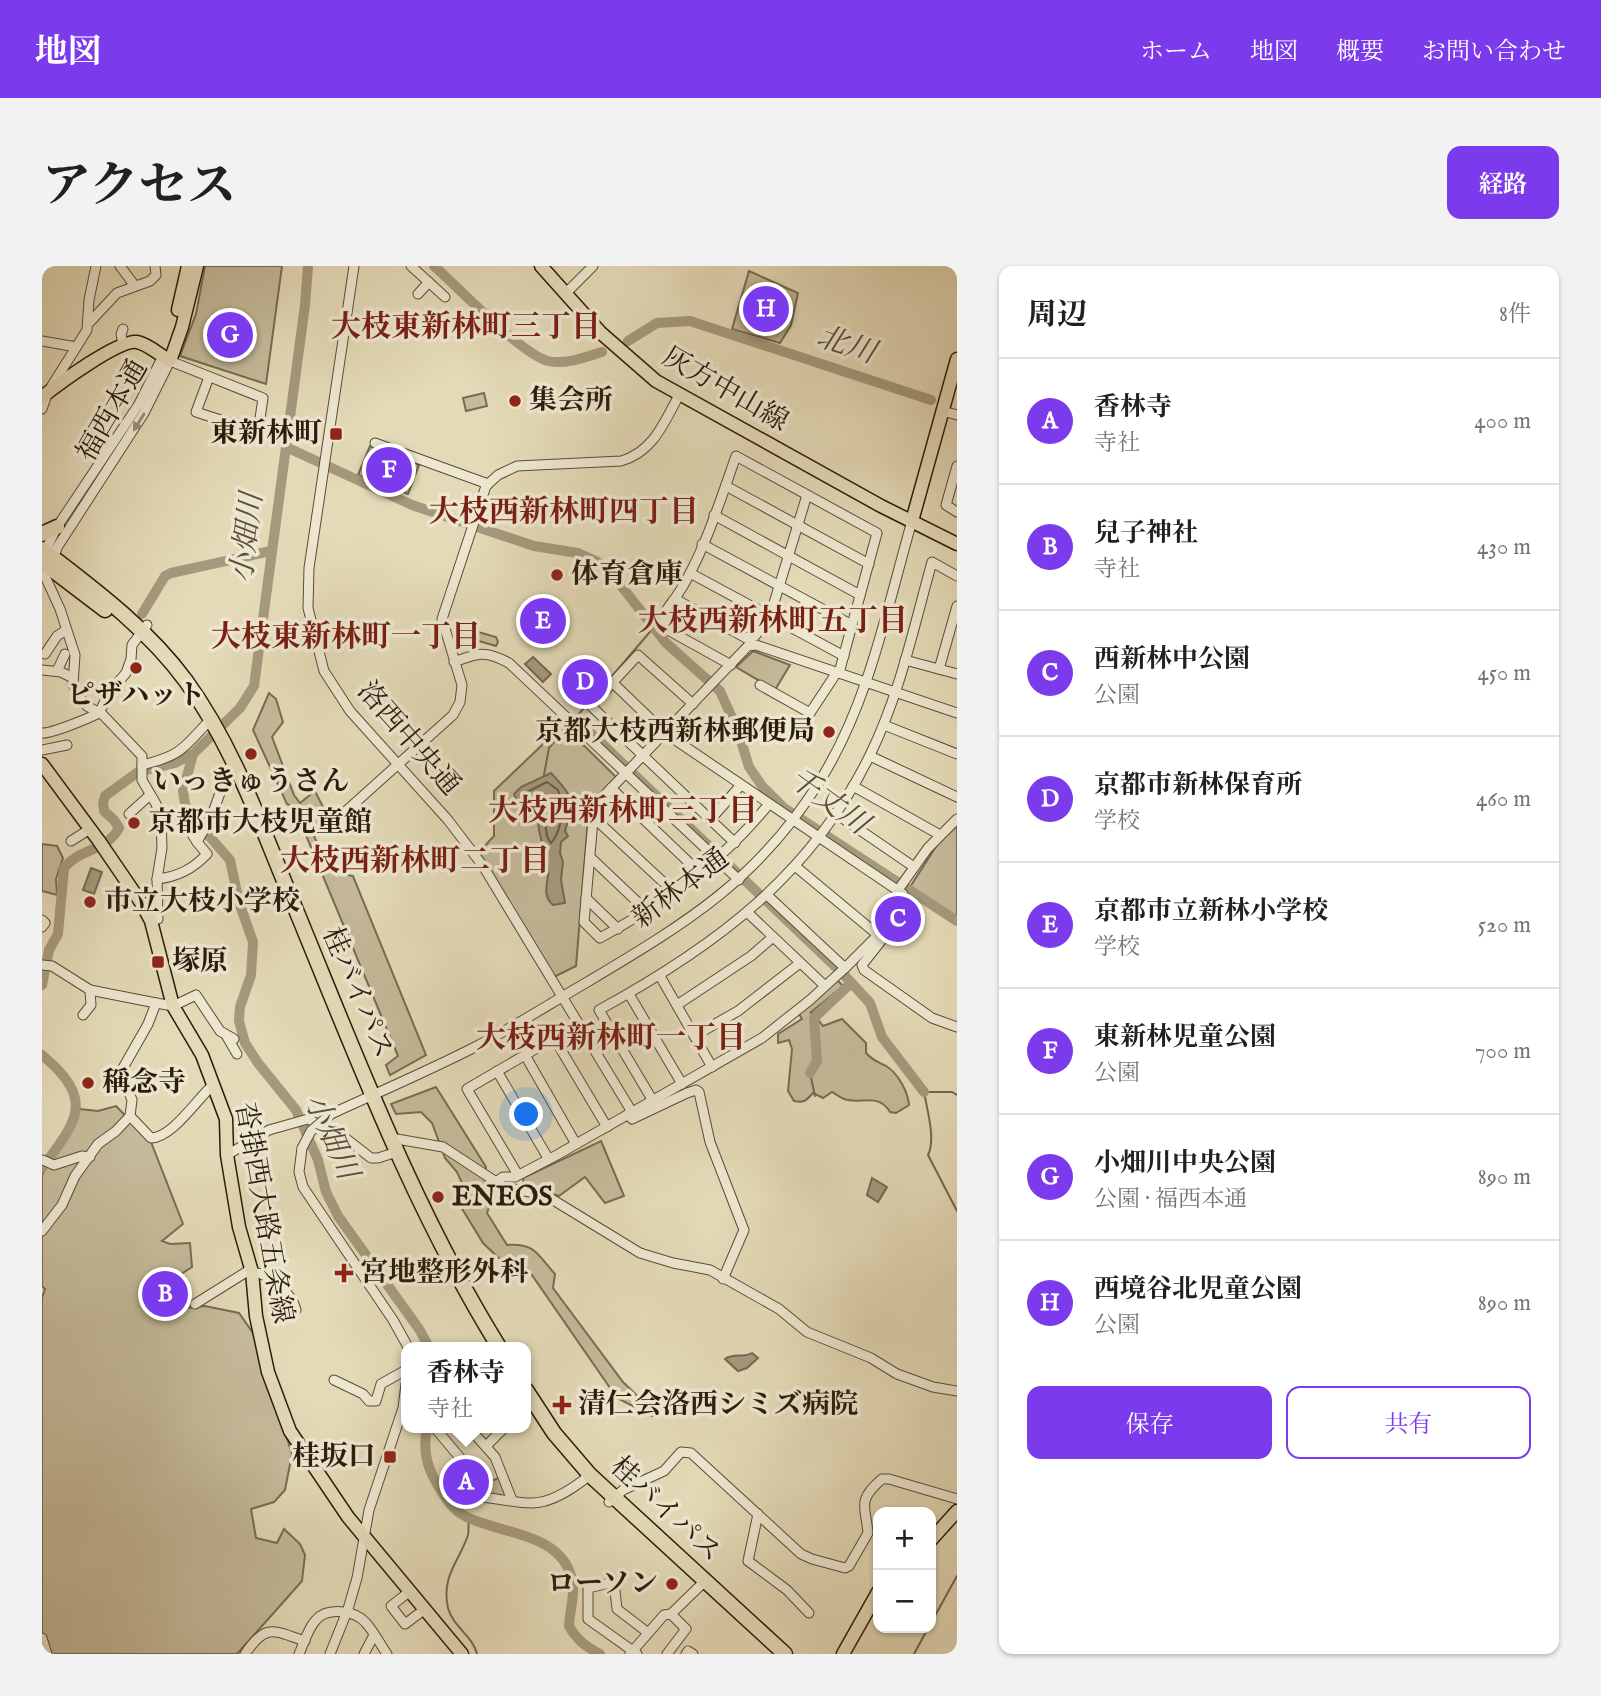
<!DOCTYPE html>
<html lang="ja">
<meta charset="utf-8">
<style>
:root{--surface:#fff;--page:#f2f2f2;--text:#202124;--muted:#757577;--line:#e0e0e0;--accent:#7c3aed}
body{margin:0;font-family:"IM FELL English","Noto Serif JP",serif;background:var(--page);color:var(--text)}
.controls{position:absolute;right:21px;bottom:21px;display:grid;overflow:hidden;border-radius:14px;box-shadow:0 2px 5px #0004}
.controls button{width:63px;height:63px;display:grid;place-items:center;padding:0;border:0;border-bottom:2px solid var(--line);background:var(--surface);color:var(--text);font:35px sans-serif}
.you{position:absolute;left:485px;top:849px;width:24px;height:24px;margin:-18px;border:5px solid #fff;border-radius:50%;background:#1a73e8;box-shadow:0 0 0 10px #1a73e833}
.badge{display:grid;place-items:center;width:46px;height:46px;border-radius:50%;background:var(--accent);color:#fff;font-size:23px;font-weight:700}
.pin{position:absolute;translate:-50% -50%;border:4px solid #fff;box-shadow:0 2px 7px #0006}
.popup{position:absolute;left:359px;top:1076px;width:130px;height:91px;box-sizing:border-box;display:grid;place-content:center;border-radius:14px;background:var(--surface);filter:drop-shadow(0 2px 5px #0005);font-size:23px;white-space:nowrap;color:var(--muted)}
.popup b{font-size:26px;color:var(--text)}
.popup::after{content:'';position:absolute;left:50%;top:100%;margin-left:-14px;border:14px solid transparent;border-top-color:var(--surface)}
.list{margin:0;padding:0;list-style:none}
h2{display:flex;justify-content:space-between;align-items:center;height:91px;margin:0;padding:0 28px;font-size:30px}
h2 small{font-size:23px;font-weight:400;color:var(--muted)}
.list li{display:grid;grid-template-columns:46px 1fr auto;gap:21px;align-items:center;box-sizing:border-box;height:126px;padding:0 28px;border-top:2px solid var(--line)}
.list b{display:block;font-size:26px;white-space:nowrap}
.list p{margin:0;font-size:23px;white-space:nowrap;color:var(--muted)}
.list em{font-size:23px;font-style:normal;color:var(--muted)}
.actions{display:flex;gap:14px;padding:21px 28px}
.actions a{flex:1;padding:16px 0;border:2px solid var(--accent);border-radius:14px;text-align:center;font-size:24px;color:var(--accent)}
.actions .main{background:var(--accent);color:#fff}
.map{position:relative;flex:none;width:915px;height:1388px;overflow:hidden;border-radius:14px}
header{display:flex;align-items:center;gap:42px;box-sizing:border-box;height:98px;padding:0 35px;background:var(--accent);color:#fff}
header strong{font-size:33px}
nav{display:flex;gap:38px;margin-inline-start:auto;font-size:24px}
.intro{display:flex;align-items:center;justify-content:space-between;box-sizing:border-box;height:168px;padding:0 42px}
h1{margin:0;font-size:49px}
.button{padding:18px 32px;border-radius:14px;background:var(--accent);color:#fff;font-size:24px;font-weight:700}
main{display:flex;gap:42px;padding:0 42px}
aside{flex:1;background:var(--surface);border-radius:14px;box-shadow:0 2px 5px #0004}
.map>svg:first-child{display:block}
</style>
<header>
<strong>地図</strong>
<nav><a>ホーム</a><a>地図</a><a>概要</a><a>お問い合わせ</a></nav>
</header>
<div class="intro"><h1>アクセス</h1><a class="button">経路</a></div>
<main>
<div class="map">
<svg width="915" height="1388" viewBox="0 0 915 1388">
<rect width="100%" height="100%" fill="#e4dab7"/>
<filter id="stains"><feTurbulence type="fractalNoise" baseFrequency=".00286" numOctaves="4"/><feColorMatrix values="0 0 0 0 .2 0 0 0 0 .09 0 0 0 0 .02 0 0 0 .5 -.17"/></filter>
<radialGradient id="worn" r=".72"><stop offset=".6" stop-color="#630" stop-opacity="0"/><stop offset="1" stop-color="#630" stop-opacity=".3"/></radialGradient>
<g fill="#c5ba9a" stroke="#786b53" stroke-width="2">
<path d="M163 0H240L224 118 138 90 154 48Z"/>
<path d="M707 5 756 27 749 59 738 77 690 63Z"/>
<path d="M442 127 445 140 424 145 421 132Z"/>
<path d="M328 180 377 199 366 228 316 209Z"/>
<path d="M436 366 454 371 456 376 454 380 437 375 423 378 420 370Z"/>
<path d="M711 385 748 399 733 424 694 401Z"/>
<path d="M227 427 234 433 241 456 230 471 252 529 258 537 273 525 288 555 272 570 287 605 311 610 384 789 348 809 344 799 356 790 263 567 259 544 245 538 211 464Z"/>
<path d="M521 459 574 511 547 543 534 700 512 711 437 586 452 570V525Z"/>
<path d="M915 560V651L868 621 897 576Z"/>
<path d="M0 578 15 580 21 592 14 613 15 629 0 625Z"/>
<path d="M862 635 872 642 846 676 840 675 837 669Z"/>
<path d="M794 713 801 720 768 747 770 746 781 760 800 753 824 777V787C830 794 836 796 844 800 856 807 866 826 867 839L854 847 848 846C837 828 823 837 806 834 799 833 796 829 790 826L781 832 771 827C764 835 762 837 752 835L746 825 750 783 747 774 736 777V768L760 753 756 746Z"/>
<path d="M394 821 444 901 442 912 450 933 445 947 465 979C493 977 495 988 513 1008L511 1022 581 1116 611 1145 610 1150 575 1132 483 999 466 1001 441 977 419 941 428 934 415 906 403 892 390 857 379 846 354 848 349 838Z"/>
<path d="M74 840 109 876 141 958 120 975 128 978 148 977 150 1001 130 1014 136 1043 163 1040 197 1047 211 1067 250 1188 243 1224 232 1236 209 1243 214 1272 235 1277 242 1263 258 1278 263 1289 260 1315 195 1388H0V1032L3 1023 0 1020V909L38 843 56 845Z"/>
<path d="M559 875 582 930 563 937 543 911 517 930 482 920 481 912Z"/>
<path d="M459 1211 465 1227 462 1231C450 1230 444 1231 439 1219Z"/>
</g>
<g fill="#a5997d" stroke="#746750" stroke-width="2">
<path d="M491 391 509 408 501 416 483 398Z"/>
<path d="M509 507C519 518 534 532 529 548 527 555 524 559 523 565L526 570 519 576 518 587 521 596 519 614 523 637 511 639C498 628 508 615 506 601 504 586 497 572 496 556L477 542 472 528 479 521Z"/>
<path d="M49 602 60 606 52 628 41 624Z"/>
<path d="M830 912 845 921 836 936 825 929Z"/>
<path d="M710 1087 716 1092 705 1102 696 1105 683 1093C691 1087 702 1092 710 1087Z"/>
</g>
<g fill="none" stroke-linecap="round" stroke-linejoin="round">
<path stroke="#685a44" stroke-width="2" d="M505 516 516 524 522 544C518 556 517 569 509 577 502 570 506 563 502 554 499 546 490 542 483 537L481 531 483 527Z"/>
<g stroke="#746750" stroke-width="2">
<path d="M559 423 613 360"/>
<path d="M531 454 546 438"/>
<path d="M502 509 507 482 527 458"/>
<path d="M768 807 773 830"/>
<path d="M915 829 910 826H882C885 843 894 874 886 889L915 945"/>
<path d="M427 1252C426 1257 427 1264 426 1269 417 1296 399 1310 406 1342 411 1361 431 1370 435 1388"/>
<path d="M889 1357 915 1310"/>
<path d="M872 1388 886 1362"/>
</g>
<g stroke="#a5997d" stroke-width="10">
<path d="M266 0 263 39 212 420 198 442 151 488 141 525 143 538 156 563 168 571 188 594 197 636 211 676 209 709 198 741 197 755 203 777 216 797 254 844 276 894 284 926 296 950 377 1063 387 1081"/>
<path d="M392 0C416 21 480 89 506 95 524 99 544 91 560 86"/>
<path d="M586 75 615 57 648 55 889 134"/>
<path d="M244 181 370 239 492 280 536 287 554 295 566 303 624 377 678 425 696 465 707 501 720 520 742 542 915 655"/>
<path d="M100 348 123 310 129 307 229 285"/>
<path d="M533 452 803 710 828 737 840 771 882 826"/>
<path d="M0 719 7 684 16 668 22 602C36 583 65 585 77 562L72 554 62 545 61 537 63 530 96 506 133 497 151 488"/>
<path d="M0 789C54 834 35 855 0 902"/>
<path d="M768 807 775 795 772 752 809 717"/>
<path d="M385 1162C381 1183 384 1199 395 1218 403 1230 409 1243 423 1250 454 1267 509 1266 526 1302 536 1323 528 1340 527 1360 535 1374 544 1381 558 1388"/>
</g>
<defs>
<g id="minor">
<path d="M78 0 93 20"/>
<path d="M312 0 267 302 266 342 282 405 308 445 406 554 441 600 590 846"/>
<path d="M369 0 403 31"/>
<path d="M376 28 387 16"/>
<path d="M523 28 551 0"/>
<path d="M47 57 75 27 108 15 114 9 113 0"/>
<path d="M0 75 34 81"/>
<path d="M81 78 79 68 81 63"/>
<path d="M0 143 6 126 45 64 47 34 54 0"/>
<path d="M900 145 915 149"/>
<path d="M333 177 446 218"/>
<path d="M915 200 904 239 915 246"/>
<path d="M684 220 827 298"/>
<path d="M672 249 818 329"/>
<path d="M660 278 810 359"/>
<path d="M6 289 7 277 15 261 97 138 121 90"/>
<path d="M648 307 802 390"/>
<path d="M633 333 704 372 713 370 728 350 765 229"/>
<path d="M3 388 15 370 24 364"/>
<path d="M863 394 915 408"/>
<path d="M412 396C436 387 443 384 467 397L697 614"/>
<path d="M689 399 626 364C617 350 625 343 634 331 660 293 678 235 694 190L835 267 797 407"/>
<path d="M897 403 915 340"/>
<path d="M0 404 19 406 31 412"/>
<path d="M15 405 23 388"/>
<path d="M718 419 768 447 795 406"/>
<path d="M651 438 596 389 549 440 693 577"/>
<path d="M842 459 915 488"/>
<path d="M0 467C9 468 47 452 57 447L67 427 84 407 89 393 90 379 105 359"/>
<path d="M0 484 25 479"/>
<path d="M828 490 915 531"/>
<path d="M100 499C141 489 141 482 169 453"/>
<path d="M811 520 898 569"/>
<path d="M569 522 659 608"/>
<path d="M727 538C679 597 625 635 558 672L542 656 552 543 557 535 706 380 714 379 915 447"/>
<path d="M793 547 872 601"/>
<path d="M87 548 108 529"/>
<path d="M551 551 633 627"/>
<path d="M141 554 155 576"/>
<path d="M294 554 411 449 418 436 420 419 400 353 444 220 456 209 475 200 579 195C611 186 622 157 637 129"/>
<path d="M668 554 699 519"/>
<path d="M29 575 48 563"/>
<path d="M548 591 606 646"/>
<path d="M753 600 836 669 839 675 820 699 822 704 890 752 915 761"/>
<path d="M115 613C136 611 151 603 165 588L155 576 170 549 178 527 180 510 191 498"/>
<path d="M856 624 886 582 915 553"/>
<path d="M725 629 803 702"/>
<path d="M544 632 576 663"/>
<path d="M706 647 783 720"/>
<path d="M0 654 3 657 0 661"/>
<path d="M109 655 116 653 115 613 120 582 119 554 114 538 100 514V490L61 449 45 440 35 428 31 418 33 389 18 343 3 310 16 280 102 147 128 95 221 132 216 166 154 146 167 111"/>
<path d="M0 699 10 700 48 724 114 737 131 740 154 729 178 765 192 773"/>
<path d="M618 710 670 801"/>
<path d="M587 728 640 818"/>
<path d="M114 737 106 758 81 802V812L90 834 88 850 109 872C130 872 155 833 171 819"/>
<path d="M635 739 709 690 731 671"/>
<path d="M41 749 49 739 48 724"/>
<path d="M184 769 195 788"/>
<path d="M652 770 696 745 758 697"/>
<path d="M483 789 534 878"/>
<path d="M455 805 506 892"/>
<path d="M611 835 557 744C672 681 769 610 828 489 858 428 872 360 890 296L915 310"/>
<path d="M289 848C337 826 386 805 433 781 472 761 509 737 547 715 644 657 718 613 779 513 827 436 845 342 870 255"/>
<path d="M586 848 590 853 645 827 654 824 657 826 668 876 702 964 681 1013"/>
<path d="M349 872 401 881 462 921 503 929 598 987 631 997 668 1004 737 1043 765 1066 829 1092 855 1108 891 1121 915 1125"/>
<path d="M260 882 257 906 261 921 351 1054 366 1081"/>
<path d="M185 889 227 864 266 853 302 871 329 892H336L355 886"/>
<path d="M1 894 12 899 40 890 48 891"/>
<path d="M476 909 425 823 512 772 565 861"/>
<path d="M454 916 461 911H473L515 889 720 772 768 734 803 702 836 669 861 636V628L623 467 571 417"/>
<path d="M0 965 20 939 33 910 56 878 74 865 88 850"/>
<path d="M210 1006C226 1007 251 1028 254 1044"/>
<path d="M153 1038 209 1003"/>
<path d="M292 1114 321 1128 327 1135H334L339 1118 364 1104"/>
<path d="M393 1162 430 1206 441 1231C457 1233 474 1237 490 1237 511 1237 533 1221 548 1209"/>
<path d="M427 1162 453 1191 470 1234"/>
<path d="M444 1180 462 1162"/>
<path d="M419 1212 430 1206"/>
<path d="M567 1236 581 1224 622 1205 639 1186 649 1187 759 1288 770 1293 803 1302 807 1300 826 1267C824 1241 814 1235 840 1213H847L915 1233"/>
<path d="M716 1248 706 1295 745 1324 767 1347"/>
<path d="M367 1326 349 1340 363 1358 383 1343"/>
<path d="M0 1372 5 1388"/>
<path d="M203 1388C225 1356 231 1365 263 1375"/>
<path d="M257 1388C262 1377 266 1362 274 1354 285 1341 313 1344 324 1357 332 1366 338 1378 345 1388"/>
<path d="M288 1388 306 1343 315 1312 327 1244 361 1142 364 1118"/>
<path d="M322 1388 332 1369"/>
<path d="M588 1388 622 1349 629 1348 663 1315"/>
<path d="M595 1388 546 1353V1322L572 1316 575 1343 605 1366"/>
<path d="M625 1388 644 1363 629 1348"/>
<path d="M644 1388 646 1385 651 1388"/>
</g>
<g id="major">
<path d="M499 0 559 67 614 115 839 240 915 278"/>
<path d="M136 44 146 0"/>
<path d="M0 131C15 119 77 73 95 76 106 78 118 89 128 95L140 61 155 0"/>
<path d="M870 255 915 93"/>
<path d="M0 498 57 575 100 638 109 655 131 740 160 789 184 853 185 889 197 961 210 1006 214 1050 226 1106 248 1165 306 1251 420 1388"/>
<path d="M889 1274 915 1245"/>
<path d="M801 1388 836 1326"/>
</g>
<g id="highway">
<path d="M0 268 15 261"/>
<path d="M0 283C52 323 105 362 144 415 194 484 221 566 254 644 315 792 372 944 457 1081"/>
<path d="M0 296 63 344"/>
<path d="M484 1124 512 1167 548 1209 743 1388"/>
</g>
</defs>
<use href="#minor" stroke="#594c37" stroke-width="11"/>
<use href="#major" stroke="#2b1c0c" stroke-width="15"/>
<use href="#highway" stroke="#2b1c0c" stroke-width="17"/>
<use href="#minor" stroke="#ede7d0" stroke-width="9"/>
<use href="#major" stroke="#e4dab7" stroke-width="12"/>
<use href="#highway" stroke="#e4dab7" stroke-width="14"/>
<defs>
<path id="minor-bridge" d="M260 882 269 865 289 848"/>
</defs>
<use href="#minor-bridge" stroke="#594c37" stroke-width="11" stroke-linecap="butt"/>
<use href="#minor-bridge" stroke="#ede7d0" stroke-width="9"/>
</g>
<defs><path id="oneway-solid" d="M-6-.8H1V-3.2L6.5 0L1 3.2V.8H-6Z" transform="scale(1.75)"/></defs>
<use fill="#968c78" href="#oneway-solid" transform="translate(97 156) rotate(122)"/>
<g fill="#8f2418" stroke="#ede7d0" stroke-width="2.5">
<circle cx="473" cy="135" r="7"/>
<rect x="287" y="161" width="14" height="14" rx="3.5"/>
<circle cx="515" cy="309" r="7"/>
<circle cx="94" cy="402" r="7"/>
<circle cx="787" cy="466" r="7"/>
<circle cx="209" cy="488" r="7"/>
<circle cx="92" cy="557" r="7"/>
<circle cx="48" cy="636" r="7"/>
<rect x="109" y="689" width="14" height="14" rx="3.5"/>
<circle cx="46" cy="817" r="7"/>
<circle cx="396" cy="931" r="7"/>
<path d="M298.5 996.5h7v7h7v7h-7v7h-7v-7h-7v-7h7z"/>
<path d="M516.5 1128.5h7v7h7v7h-7v7h-7v-7h-7v-7h7z"/>
<rect x="341" y="1184" width="14" height="14" rx="3.5"/>
<circle cx="630" cy="1318" r="7"/>
</g>
<g text-anchor="middle" dominant-baseline="central" stroke-width="7" stroke-linejoin="round" paint-order="stroke">
<g font-size="28" fill="#2b1c0c" stroke="#ede7d0">
<text transform="translate(683 124) rotate(30)">灰方中山線</text>
<text transform="translate(71 145) rotate(-60)">福西本通</text>
<text transform="translate(366 473) rotate(49)">洛西中央通</text>
<text transform="translate(639 623) rotate(-37)">新林本通</text>
<text transform="translate(315 727) rotate(67)">桂バイパス</text>
<text transform="translate(221 947) rotate(80)">沓掛西大路五条線</text>
<text transform="translate(623 1244) rotate(43)">桂バイパス</text>
</g>
<g font-size="28" font-weight="bold" fill="#2b1c0c" stroke="#ede7d0" text-anchor="start">
<text x="487" y="135">集会所</text>
<text x="280" y="168" text-anchor="end">東新林町</text>
<text x="529" y="309">体育倉庫</text>
<text x="94" y="430" text-anchor="middle">ピザハット</text>
<text x="773" y="466" text-anchor="end">京都大枝西新林郵便局</text>
<text x="209" y="516" text-anchor="middle">いっきゅうさん</text>
<text x="106" y="557">京都市大枝児童館</text>
<text x="62" y="636">市立大枝小学校</text>
<text x="130" y="696">塚原</text>
<text x="60" y="817">稱念寺</text>
<text x="410" y="931">ENEOS</text>
<text x="318" y="1007">宮地整形外科</text>
<text x="536" y="1139">清仁会洛西シミズ病院</text>
<text x="334" y="1191" text-anchor="end">桂坂口</text>
<text x="616" y="1318" text-anchor="end">ローソン</text>
</g>
<g font-size="30" font-weight="bold" fill="#7a1f14" stroke="#ede7d0">
<text x="424" y="62">大枝東新林町三丁目</text>
<text x="522" y="247">大枝西新林町四丁目</text>
<text x="731" y="356">大枝西新林町五丁目</text>
<text x="304" y="372">大枝東新林町一丁目</text>
<text x="581" y="546">大枝西新林町三丁目</text>
<text x="373" y="596">大枝西新林町二丁目</text>
<text x="569" y="773">大枝西新林町一丁目</text>
</g>
<g font-size="30" font-style="italic" fill="#5c4e39" stroke="#ede7d0">
<text transform="translate(804 80) rotate(18)">北川</text>
<text transform="translate(206 272) rotate(-83)">小畑川</text>
<text transform="translate(786 536) rotate(36)">千丈川</text>
<text transform="translate(288 871) rotate(66)">小畑川</text>
</g>
</g>
<rect width="100%" height="100%" filter="url(#stains)"/>
<rect width="100%" height="100%" fill="url(#worn)"/>
</svg>
<div class="controls">
<button>+</button>
<button>−</button>
</div>
<div class="you"></div>
<div class="pin badge" style="left:424px;top:1216px">A</div>
<div class="popup"><b>香林寺</b>寺社</div>
<div class="pin badge" style="left:123px;top:1028px">B</div>
<div class="pin badge" style="left:856px;top:653px">C</div>
<div class="pin badge" style="left:543px;top:416px">D</div>
<div class="pin badge" style="left:501px;top:355px">E</div>
<div class="pin badge" style="left:347px;top:204px">F</div>
<div class="pin badge" style="left:188px;top:69px">G</div>
<div class="pin badge" style="left:724px;top:43px">H</div>
</div>
<aside>
<h2>周辺<small>8件</small></h2>
<ul class="list">
<li><span class="badge">A</span><div><b>香林寺</b><p>寺社</p></div><em>400 m</em></li>
<li><span class="badge">B</span><div><b>兒子神社</b><p>寺社</p></div><em>430 m</em></li>
<li><span class="badge">C</span><div><b>西新林中公園</b><p>公園</p></div><em>450 m</em></li>
<li><span class="badge">D</span><div><b>京都市新林保育所</b><p>学校</p></div><em>460 m</em></li>
<li><span class="badge">E</span><div><b>京都市立新林小学校</b><p>学校</p></div><em>520 m</em></li>
<li><span class="badge">F</span><div><b>東新林児童公園</b><p>公園</p></div><em>700 m</em></li>
<li><span class="badge">G</span><div><b>小畑川中央公園</b><p>公園 · 福西本通</p></div><em>890 m</em></li>
<li><span class="badge">H</span><div><b>西境谷北児童公園</b><p>公園</p></div><em>890 m</em></li>
</ul>
<div class="actions"><a class="main">保存</a><a>共有</a></div>
</aside>
</main>
